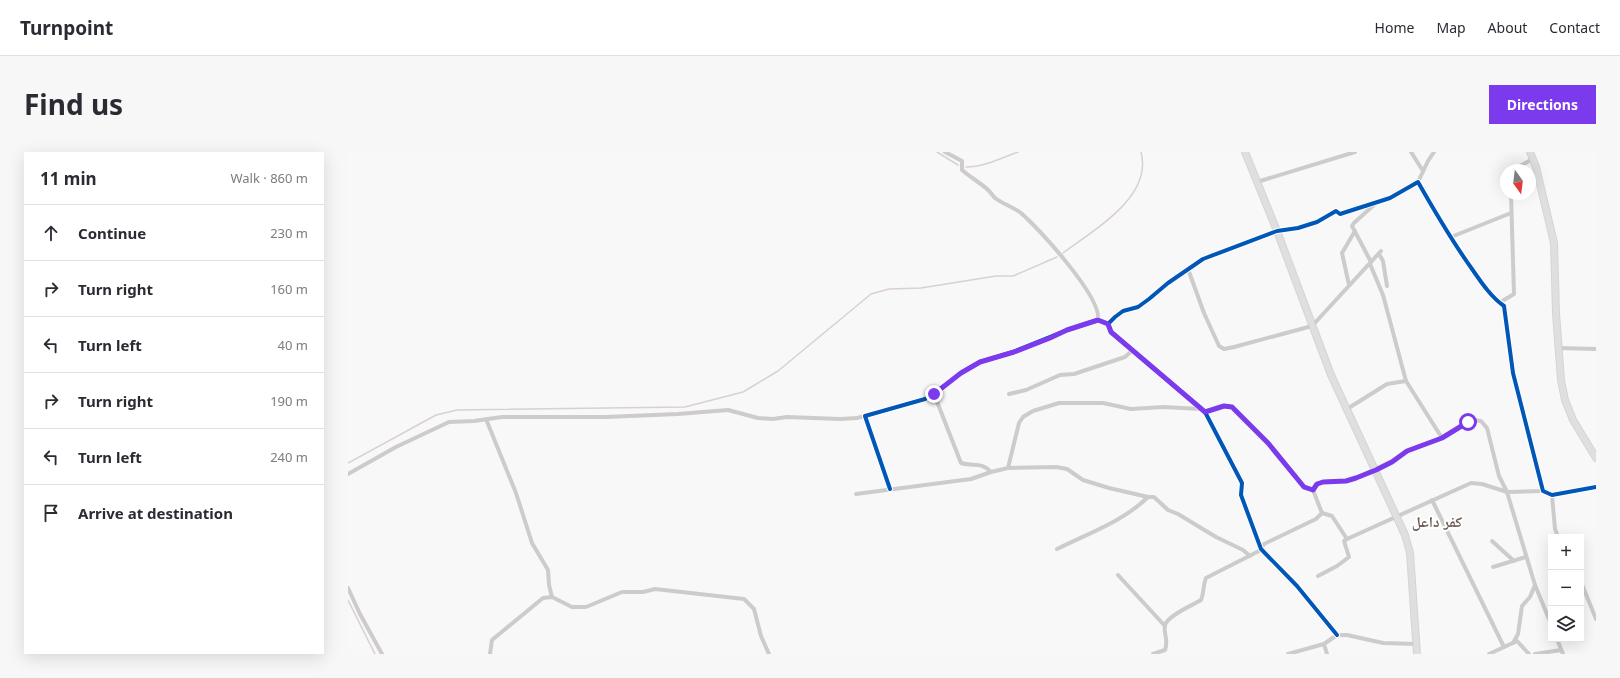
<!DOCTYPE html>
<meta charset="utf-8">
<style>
:root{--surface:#fff;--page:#f7f7f7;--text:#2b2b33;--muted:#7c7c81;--line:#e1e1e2;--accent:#7c3aed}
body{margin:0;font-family:"Noto Sans","Noto Naskh Arabic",sans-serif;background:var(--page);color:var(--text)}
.controls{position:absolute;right:12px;bottom:12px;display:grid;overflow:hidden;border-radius:0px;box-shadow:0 4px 16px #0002}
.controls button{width:36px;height:36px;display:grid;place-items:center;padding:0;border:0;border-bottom:1px solid var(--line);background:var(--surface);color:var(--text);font:20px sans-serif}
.compass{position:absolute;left:1152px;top:12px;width:36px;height:36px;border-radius:50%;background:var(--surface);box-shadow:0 4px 16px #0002;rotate:166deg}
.stop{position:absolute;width:12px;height:12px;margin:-9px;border:3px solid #7c3aed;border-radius:50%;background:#fff}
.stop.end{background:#7c3aed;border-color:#fff;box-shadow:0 1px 4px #0008}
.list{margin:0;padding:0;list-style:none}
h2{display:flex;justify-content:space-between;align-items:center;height:52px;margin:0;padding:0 16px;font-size:17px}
h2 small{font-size:13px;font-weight:400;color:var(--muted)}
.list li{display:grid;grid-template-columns:26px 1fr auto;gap:12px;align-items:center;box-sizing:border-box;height:56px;padding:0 16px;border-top:1px solid var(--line)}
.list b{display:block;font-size:15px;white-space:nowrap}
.list em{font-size:13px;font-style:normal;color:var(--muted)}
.icon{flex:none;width:22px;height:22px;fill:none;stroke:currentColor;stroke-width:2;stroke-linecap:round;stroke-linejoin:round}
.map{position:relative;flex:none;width:1248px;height:502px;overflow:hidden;border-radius:0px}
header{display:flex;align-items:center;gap:24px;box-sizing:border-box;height:56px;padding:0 20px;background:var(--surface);border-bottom:1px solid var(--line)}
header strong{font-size:19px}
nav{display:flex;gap:22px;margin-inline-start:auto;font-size:14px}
.intro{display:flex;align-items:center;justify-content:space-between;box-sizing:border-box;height:96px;padding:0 24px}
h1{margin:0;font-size:28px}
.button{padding:10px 18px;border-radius:0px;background:var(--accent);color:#fff;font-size:14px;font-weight:700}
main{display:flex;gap:24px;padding:0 24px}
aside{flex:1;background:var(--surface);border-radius:0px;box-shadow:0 4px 16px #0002}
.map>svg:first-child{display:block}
</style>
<header>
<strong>Turnpoint</strong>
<nav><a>Home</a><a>Map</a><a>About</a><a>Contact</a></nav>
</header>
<div class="intro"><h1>Find us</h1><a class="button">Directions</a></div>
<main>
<aside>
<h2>11 min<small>Walk · 860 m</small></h2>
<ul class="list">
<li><svg class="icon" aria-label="ahead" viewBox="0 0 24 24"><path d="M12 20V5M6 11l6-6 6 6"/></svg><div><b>Continue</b></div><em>230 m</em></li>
<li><svg class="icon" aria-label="right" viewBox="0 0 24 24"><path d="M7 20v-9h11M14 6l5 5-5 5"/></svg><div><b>Turn right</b></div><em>160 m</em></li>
<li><svg class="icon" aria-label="left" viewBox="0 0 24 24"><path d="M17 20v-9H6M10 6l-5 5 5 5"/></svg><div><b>Turn left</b></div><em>40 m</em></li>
<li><svg class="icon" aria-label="right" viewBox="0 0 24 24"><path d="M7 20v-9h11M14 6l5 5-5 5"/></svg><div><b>Turn right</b></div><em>190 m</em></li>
<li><svg class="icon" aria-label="left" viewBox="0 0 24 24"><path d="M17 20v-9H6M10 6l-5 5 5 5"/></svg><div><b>Turn left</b></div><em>240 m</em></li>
<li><svg class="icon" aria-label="arrive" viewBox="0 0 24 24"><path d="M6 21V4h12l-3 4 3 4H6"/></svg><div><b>Arrive at destination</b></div></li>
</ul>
</aside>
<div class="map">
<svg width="1248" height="502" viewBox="0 0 1248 502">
<rect width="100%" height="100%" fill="#f8f8f8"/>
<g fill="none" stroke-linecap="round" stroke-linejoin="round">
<g stroke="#d9d0cf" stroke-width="1.5">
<path d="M589 0 610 13"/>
<path d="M618 15C636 15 653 6 670 0"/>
<path d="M715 101C746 78 805 45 793 0"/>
<path d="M0 311 88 263 109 258 337 255 395 240 430 219 523 142 541 137 573 136 648 124H665L709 105"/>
<path d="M0 448 27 502"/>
</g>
<defs>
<g id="secondary">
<path d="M897 0 929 79 983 223 1057 383 1062 401 1069 502"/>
<path d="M1182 0 1188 15 1206 91 1208 161 1213 228 1217 248 1225 268 1248 306"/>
</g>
</defs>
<use href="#secondary" stroke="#d6d4d4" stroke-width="8"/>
<g stroke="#cdcccb" stroke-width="4">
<path d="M597 0 614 9V18C622 25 631 30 639 37 642 39 644 43 647 46 655 52 665 55 673 61 691 77 754 145 750 168"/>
<path d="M1063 0 1075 19"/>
<path d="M1164 18 1185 7"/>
<path d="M909 30 1007 0"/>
<path d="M1070 30 1080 9 1086 0"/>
<path d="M1103 85 1163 61"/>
<path d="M1031 102 1035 109 1039 134"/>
<path d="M1023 110 1004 74 1006 71 1028 51"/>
<path d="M1022 112 1035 143 1058 229"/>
<path d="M840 117 856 161 871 194 876 197 886 195 964 174 1033 99"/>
<path d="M1001 133 994 101 1007 79"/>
<path d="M1151 151 1166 142 1163 42"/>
<path d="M760 172 767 165 775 159 790 155 801 147 820 131 855 107 929 79 950 76 969 70 988 59 992 62 1042 46 1070 30C1087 60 1104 89 1124 117 1133 130 1143 145 1156 154L1165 221 1195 339 1204 343 1248 335"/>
<path d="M1210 196 1248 197"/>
<path d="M586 242 613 311C625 315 633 309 643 320"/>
<path d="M661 242 678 238 712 223 726 222 777 205 785 198"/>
<path d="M999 257 1039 232 1058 229 1094 286"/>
<path d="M857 260 876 254 884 255 920 291 956 335 965 338"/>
<path d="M138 267 168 341 184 391 200 418 201 433 204 445"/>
<path d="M0 322 48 295 101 270 126 269 154 265H258L330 262 380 258 410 266 425 267 439 265 492 267 509 266 517 264"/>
<path d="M542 337 517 264 577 247 586 242 613 221 632 210 665 200 719 178 750 168 760 172 763 180 857 260 894 331 893 343 913 397 949 434 989 483"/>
<path d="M508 342 623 327 643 320 660 316"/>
<path d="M1204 343 1207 377 1210 385"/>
<path d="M800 345 761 336 735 328 719 317 708 315 660 316 671 271 675 265 685 259 711 251H755L783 257 815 255 853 257"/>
<path d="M1084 348 1156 495"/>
<path d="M974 361 984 364 999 387 1123 331 1134 332 1159 340 1195 339"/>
<path d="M1144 389 1166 409"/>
<path d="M709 397C739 382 776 369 800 345H806L820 358 830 362 868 385 895 398 902 404"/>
<path d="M1145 415 1178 405"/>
<path d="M770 423 817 474"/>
<path d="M970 424 989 414 1001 405 996 389 999 387"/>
<path d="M1233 430 1248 467"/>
<path d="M0 436 12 462 34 502"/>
<path d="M1209 487 1215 502"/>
<path d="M1165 491 1170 482 1174 454 1182 445 1187 433"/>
<path d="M976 492 979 502"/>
<path d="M142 502 144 488 195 446 204 445 224 455H238L274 440H295L307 437 396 447 406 457 413 484 421 502"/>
<path d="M805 502 817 498C821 488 815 481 817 473 819 464 845 453 853 448 856 441 855 433 858 426L911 399 916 392 968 367 974 361 965 338 969 332 975 330 998 329 1008 326 1044 309 1059 299 1094 286 1120 270 1126 268 1133 269 1139 276 1151 324 1159 340 1187 433 1203 472"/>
<path d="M940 502 976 492 989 483H999L1035 491 1068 492"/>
<path d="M1141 502 1169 489 1181 502"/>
<path d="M1187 502 1213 498"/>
</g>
<use href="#secondary" stroke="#e0dfdf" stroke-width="6"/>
<defs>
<g id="cycleway">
<path d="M760 172 767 165 775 159 790 155 801 147 820 131 855 107 929 79 950 76 969 70 988 59 992 62 1042 46 1070 30C1087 60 1104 89 1124 117 1133 130 1143 145 1156 154L1165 221 1195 339 1204 343 1248 335"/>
<path d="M542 337 517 264 577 247 586 242 613 221 632 210 665 200 719 178 750 168 760 172 763 180 857 260 894 331 893 343 913 397 949 434 989 483"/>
</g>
</defs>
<use href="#cycleway" stroke="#fff" stroke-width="6"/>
<use href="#cycleway" stroke="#0057b8" stroke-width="4"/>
</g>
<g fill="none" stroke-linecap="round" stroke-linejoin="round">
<path stroke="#7c3aed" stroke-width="5" d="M586 242 613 221 632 210 666 200 702 186 719 178 750 168 760 172 763 180 857 260 876 254 884 255 920 291 956 335 965 338 969 332 975 330 998 329 1008 326 1028 318 1044 310 1059 299 1094 286 1120 270"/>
</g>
<g text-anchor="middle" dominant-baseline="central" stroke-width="4" stroke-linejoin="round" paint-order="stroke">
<g font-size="15" font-weight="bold" fill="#6c5e57" stroke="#fff">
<text x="1089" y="369">كفر داعل</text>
</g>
</g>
</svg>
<div class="controls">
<button>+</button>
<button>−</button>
<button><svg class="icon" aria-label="layers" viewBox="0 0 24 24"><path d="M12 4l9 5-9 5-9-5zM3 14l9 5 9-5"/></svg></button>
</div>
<svg class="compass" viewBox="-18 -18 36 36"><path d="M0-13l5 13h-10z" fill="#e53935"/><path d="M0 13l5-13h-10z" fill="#7c7c81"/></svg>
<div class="stop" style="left:1120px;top:270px"></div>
<div class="stop end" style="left:586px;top:242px"></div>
</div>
</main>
